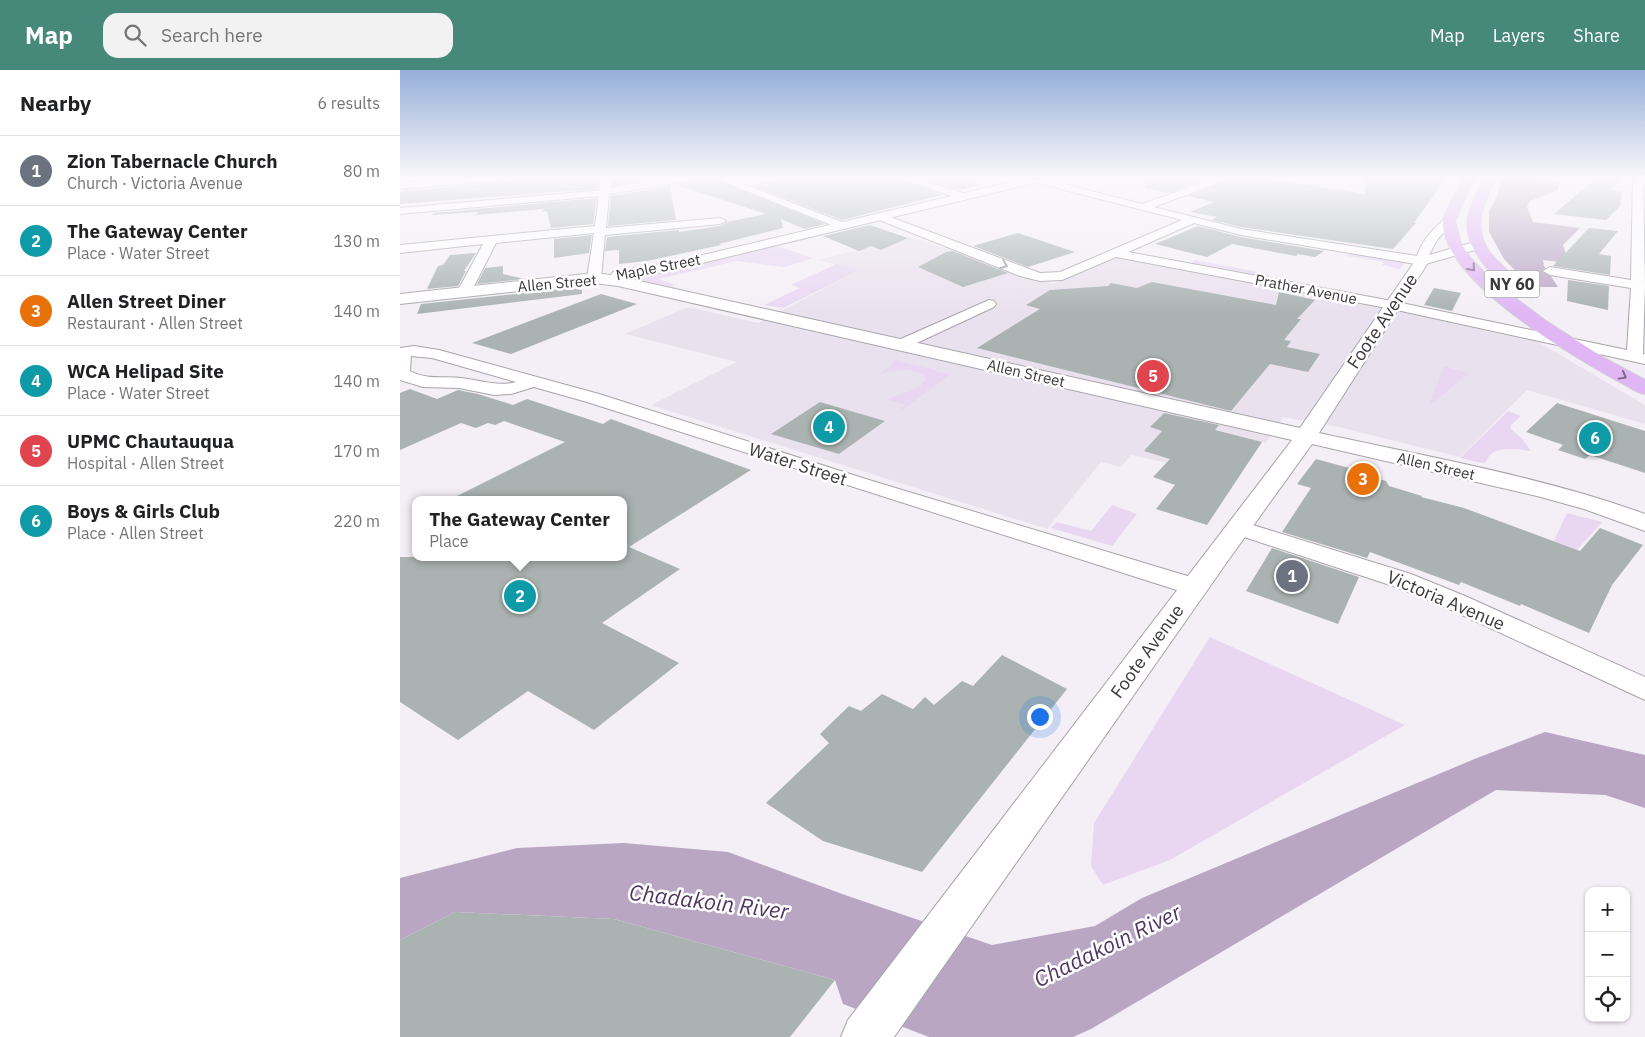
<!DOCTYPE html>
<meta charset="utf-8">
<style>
:root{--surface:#fff;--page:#f2f2f2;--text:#202124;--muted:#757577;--line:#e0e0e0;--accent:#46897b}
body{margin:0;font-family:"IBM Plex Sans",sans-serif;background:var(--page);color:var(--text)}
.controls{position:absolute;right:15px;bottom:15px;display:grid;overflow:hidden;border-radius:10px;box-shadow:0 1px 4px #0004}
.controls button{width:45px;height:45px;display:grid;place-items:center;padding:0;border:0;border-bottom:1px solid var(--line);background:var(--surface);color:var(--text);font:25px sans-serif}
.you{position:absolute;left:639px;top:646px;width:18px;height:18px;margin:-12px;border:4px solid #fff;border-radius:50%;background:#1a73e8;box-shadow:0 0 0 8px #1a73e833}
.badge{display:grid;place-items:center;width:32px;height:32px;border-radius:50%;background:var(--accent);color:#fff;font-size:16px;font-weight:700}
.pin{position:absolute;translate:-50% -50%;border:2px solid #fff;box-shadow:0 1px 5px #0006}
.popup{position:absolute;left:12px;top:426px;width:215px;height:65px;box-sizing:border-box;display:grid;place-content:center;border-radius:10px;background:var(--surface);filter:drop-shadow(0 1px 4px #0005);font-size:16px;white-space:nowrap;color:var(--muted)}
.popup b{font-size:19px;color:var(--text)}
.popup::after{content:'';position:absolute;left:50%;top:100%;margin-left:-10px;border:10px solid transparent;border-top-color:var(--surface)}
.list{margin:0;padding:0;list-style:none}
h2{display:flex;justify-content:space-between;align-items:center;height:65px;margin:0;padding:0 20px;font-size:21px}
h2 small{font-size:16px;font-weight:400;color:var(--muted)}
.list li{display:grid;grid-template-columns:32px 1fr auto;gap:15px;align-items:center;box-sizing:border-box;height:70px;padding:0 20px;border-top:1px solid var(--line)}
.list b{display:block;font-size:19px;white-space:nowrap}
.list p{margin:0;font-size:16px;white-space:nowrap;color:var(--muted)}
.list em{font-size:16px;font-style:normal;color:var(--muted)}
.icon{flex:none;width:28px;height:28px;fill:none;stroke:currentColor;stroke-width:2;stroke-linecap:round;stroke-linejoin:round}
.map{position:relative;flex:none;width:1245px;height:967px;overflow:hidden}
header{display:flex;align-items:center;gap:30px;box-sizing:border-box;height:70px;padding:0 25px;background:var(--accent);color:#fff}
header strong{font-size:24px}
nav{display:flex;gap:28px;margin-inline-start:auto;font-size:18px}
.search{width:350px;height:45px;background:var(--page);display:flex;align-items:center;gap:12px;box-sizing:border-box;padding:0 18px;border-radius:15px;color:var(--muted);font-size:19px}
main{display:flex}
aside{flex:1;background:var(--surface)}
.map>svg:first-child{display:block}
</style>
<header>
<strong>Map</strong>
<div class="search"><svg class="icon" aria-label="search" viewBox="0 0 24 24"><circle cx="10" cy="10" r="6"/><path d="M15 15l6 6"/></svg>Search here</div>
<nav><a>Map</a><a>Layers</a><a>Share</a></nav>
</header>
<main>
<aside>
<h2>Nearby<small>6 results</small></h2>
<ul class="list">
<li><span class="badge" style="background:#6b7280">1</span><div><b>Zion Tabernacle Church</b><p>Church · Victoria Avenue</p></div><em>80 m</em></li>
<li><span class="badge" style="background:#0f9aa8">2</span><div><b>The Gateway Center</b><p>Place · Water Street</p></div><em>130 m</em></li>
<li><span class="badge" style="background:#e8710a">3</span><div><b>Allen Street Diner</b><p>Restaurant · Allen Street</p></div><em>140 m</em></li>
<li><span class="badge" style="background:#0f9aa8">4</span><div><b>WCA Helipad Site</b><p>Place · Water Street</p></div><em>140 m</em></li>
<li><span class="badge" style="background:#e0444e">5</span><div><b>UPMC Chautauqua</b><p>Hospital · Allen Street</p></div><em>170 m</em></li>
<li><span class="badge" style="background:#0f9aa8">6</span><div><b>Boys &amp; Girls Club</b><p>Place · Allen Street</p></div><em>220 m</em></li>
</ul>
</aside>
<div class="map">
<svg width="1245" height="967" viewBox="0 0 1245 967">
<rect width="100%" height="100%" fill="#f4eff6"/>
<path fill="#eae1ef" d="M511 167 653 214 720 187 936 228 1138 272 1245 335V354L1127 320 1060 387 938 357 883 347 866 373 862 372 838 408 731 385 721 397 701 392 647 459 251 335 337 292 225 264 288 237 358 253 460 200 418 190Z"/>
<g fill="#e9d7f2">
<path d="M377 176 413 188 384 197 337 191 258 209 276 215 270 217 237 209Z"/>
<path d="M949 183 1004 192 1005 193 1000 199 982 195 984 192 947 186Z"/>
<path d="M794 190 864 203 872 207 792 193Z"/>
<path d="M436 194 460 200 383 238 364 235 400 218 391 215Z"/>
<path d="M493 290 537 300 536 302 551 304 498 343 505 335 488 330C500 320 518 325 526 308 513 296 494 299 478 305L491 296Z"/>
<path d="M1044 296 1069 303 1033 333 1030 332Z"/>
<path d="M1108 341 1121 346 1111 355V359L1123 370 1131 381C1117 379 1091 375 1086 392L1082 393 1060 388Z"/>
<path d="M712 435 737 444 712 476 651 458 657 452 691 461Z"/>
<path d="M1167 443 1202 452 1177 480 1154 471Z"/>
<path d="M810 567 1005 655 770 790 703 815 691 796 694 753Z"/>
</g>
<path fill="#bba8c5" d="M1102 108H1132L1159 112 1158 120 1130 131 1127 137 1133 152 1180 158 1163 175 1166 184 1190 196 1143 190 1144 196 1158 217H1131L1104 189 1089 162V141L1097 126Z"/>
<path fill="#b9a6c3" d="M1145 662 1245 685V738L1205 725 1096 720 691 959 673 967H529L443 934 435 910 214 849 55 842 0 870V808L117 778 224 773 328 782 445 825 592 875 695 856 742 828 1077 688Z"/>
<g fill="#aab3b1">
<path d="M102 108H105V111L132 108H199L198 118 194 119 0 134V123L3 121 95 113Z"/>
<path d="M213 108H255L212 116Z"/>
<path d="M294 108H312L425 154 405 159 381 149 383 158 319 174 321 175 247 191 219 194V180L205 181 207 167 279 160V162L320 156 327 152 366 144 277 115 288 113Z"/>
<path d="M383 108H497L542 125 442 150 350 115Z"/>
<path d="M522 108H577L578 116 560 120Z"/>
<path d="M746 108H809L769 123 745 118Z"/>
<path d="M833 108H860L965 124 966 108H1046L1014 153H1016L993 179 841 157 812 150 817 147 790 142 814 132 788 126Z"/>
<path d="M1196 108H1222L1210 120 1222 122 1220 136 1206 150 1154 144Z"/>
<path d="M270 116 276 150 208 156 211 126Z"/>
<path d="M197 128 193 154 151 158 147 141 142 142 144 139 76 145 78 142 32 145 34 143Z"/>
<path d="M470 155 508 168 481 180 471 176 459 181 423 166Z"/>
<path d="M798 156 841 167 924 181 915 187 898 184 896 186 832 174 807 187 755 174Z"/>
<path d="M1189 158 1218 161 1199 184 1211 186 1210 205 1153 196Z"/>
<path d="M618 163 675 182 628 197 573 176Z"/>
<path d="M192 165 189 183 154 188V169Z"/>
<path d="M553 181 608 203 563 217 518 197 546 182Z"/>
<path d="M76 183 64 201H66L58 216 27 219 38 196 43 195 50 185Z"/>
<path d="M103 196V204L125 209 77 214 85 198Z"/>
<path d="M1168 210 1209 216 1208 240 1167 231Z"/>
<path d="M752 212 876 235 879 222 915 230 897 249H901L884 270 891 271 887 277 920 284 908 302 870 294 831 341 577 278 640 239 626 235 650 220 708 216 711 213 737 218Z"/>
<path d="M170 218 182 220V224L17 244 21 234Z"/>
<path d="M1034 218 1061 223 1052 241 1024 235Z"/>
<path d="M201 224 237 234 111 284 72 273Z"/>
<path d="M10 319 37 329 58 320 78 324 113 335 127 329 203 354 211 349 351 400 229 477 280 499 202 553 279 593 194 660 128 621 58 670 0 632V487H224V430H49L165 372 104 351 95 355 88 353 76 358 61 353 0 380V323Z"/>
<path d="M420 332 485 351 439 384 371 364Z"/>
<path d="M1157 333 1245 361V403L1190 385 1185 389 1158 380 1163 375 1126 362Z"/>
<path d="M764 343 819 355 815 360 862 372 807 455 756 439 775 415 753 407 770 389 744 381 762 361 750 357Z"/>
<path d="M916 389 975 405V408L986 411 989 416 1022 426 1021 427 1064 438 1180 481 1200 458 1243 475 1212 515 1189 563 1121 534 1120 536 1061 512 1059 515 970 482 967 488 882 462 911 418 897 414Z"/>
<path d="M872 478 959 507 938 554 846 521Z"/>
<path d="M602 585 667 619 522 802 423 771 366 733 429 673 420 664 449 636 461 641 482 624 513 639 525 627 534 635 562 611 573 616Z"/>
<path d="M55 842 214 849 435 910 390 967H0V870Z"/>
</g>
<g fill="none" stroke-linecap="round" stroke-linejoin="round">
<defs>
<g id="street">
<path d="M57 108H100L95 111 0 119V113Z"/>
<path d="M201 108H211L210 118 268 108H292L287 111 209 124 206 158 320 148 326 151 320 154 205 165 201 208 194 212 187 208 194 163 96 173 71 222 64 226 57 222 83 174 0 183V175L195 156 199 126 0 144V138L194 121 200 120Z"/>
<path d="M314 108H328L447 154 449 156 447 158H439Z"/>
<path d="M499 108H515L569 125 570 127 565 130 561 129Z"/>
<path d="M632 108H641L742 134 816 108H831L754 137 841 159 1017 186C1022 171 1032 159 1045 149H1053L1055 151 1037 170 1029 185 1078 171 1084 175 1082 178 1022 195 841 165 794 153 728 182 992 231 1227 280 1231 218 1150 205 1143 201 1150 197 1231 210 1233 108H1243L1245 215 1243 284H1245V294L992 239 716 187 662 210 640 211 620 206 477 149 476 147 481 144 485 145 640 203 660 202 782 150 633 112Z"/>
<path d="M589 230 594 231 596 234 594 237 506 278H494L492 275 494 272Z"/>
<path d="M14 276 39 280 199 324 469 410 804 511 808 517 804 523 795 525 786 523 187 332 134 317 111 324 94 325 59 318 23 317 0 310V278ZM11 286 32 288 116 312C97 317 80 310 61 308 44 306 26 310 10 301Z"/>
<path d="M840 451 1011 504 1065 526 1245 607V630L1047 538 993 516 832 463 829 458 832 453Z"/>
</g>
<path id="secondary" d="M628 108H648L643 111 269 201 226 208 900 358 1017 188H1027L1029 191 919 363C1028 387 1140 406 1245 444V461L1184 439 1137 426 912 374 827 492 494 967H441L448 950 892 370 218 216 194 213 0 234V224L194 203 211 205 213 202 218 200 269 193Z"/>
<g id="highway">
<path d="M1064 108H1075L1055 151 1061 173 1069 186 1091 210 1146 251 1204 288 1245 310V324L1238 322C1188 295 1043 215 1043 152 1043 143 1059 118 1064 108Z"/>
<path d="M1085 108H1096C1083 134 1071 158 1091 184 1098 192 1107 199 1113 207L1110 210C1100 213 1095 206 1088 199 1058 165 1064 144 1085 108Z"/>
</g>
</defs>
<use href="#street" stroke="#a7a3aa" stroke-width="2"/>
<use href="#secondary" stroke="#a7a3aa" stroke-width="2"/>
<use href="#highway" stroke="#d0cfd0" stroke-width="2"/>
<use href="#street" fill="#fff" fill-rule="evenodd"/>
<use href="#secondary" fill="#fff" fill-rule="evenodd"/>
<use href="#highway" fill="#e0b6f5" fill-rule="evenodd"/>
</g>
<defs><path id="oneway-chevron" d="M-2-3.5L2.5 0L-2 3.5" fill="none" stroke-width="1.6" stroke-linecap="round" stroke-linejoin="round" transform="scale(1.25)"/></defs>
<use stroke="#9c9c9d" href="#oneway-chevron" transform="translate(604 195) rotate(21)"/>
<g stroke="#7c6a85">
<use href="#oneway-chevron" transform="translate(1072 198) rotate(48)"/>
<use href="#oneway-chevron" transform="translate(1223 306) rotate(29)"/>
</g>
<linearGradient id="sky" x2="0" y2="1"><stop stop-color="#95aed9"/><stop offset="0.44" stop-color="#faf8fb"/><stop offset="1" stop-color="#faf8fb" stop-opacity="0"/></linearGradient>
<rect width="1245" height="244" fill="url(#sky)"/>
<g text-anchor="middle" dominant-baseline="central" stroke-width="5" stroke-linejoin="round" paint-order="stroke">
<g font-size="15" fill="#3a383b" stroke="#fefefe">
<text transform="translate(258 197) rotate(-11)">Maple Street</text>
<text transform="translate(157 213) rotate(-5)">Allen Street</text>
<text transform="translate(906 219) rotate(11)">Prather Avenue</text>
<text transform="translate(626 303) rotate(13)">Allen Street</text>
<text transform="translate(1036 396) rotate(13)">Allen Street</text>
</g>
<rect fill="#fefefe" stroke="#757376" stroke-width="1" x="1084.5" y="200.5" width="55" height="27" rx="4"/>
<g font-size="16" font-weight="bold" fill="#3a383b">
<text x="1112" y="214">NY 60</text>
</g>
<g font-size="18" fill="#3a383b" stroke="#fefefe">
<text transform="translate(982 251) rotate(-56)">Foote Avenue</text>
<text transform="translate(398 394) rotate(18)">Water Street</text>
<text transform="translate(1046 530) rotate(23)">Victoria Avenue</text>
<text transform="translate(747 581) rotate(-54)">Foote Avenue</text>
</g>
<g font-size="22" font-style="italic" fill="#523660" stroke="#fefefe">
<text transform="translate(309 831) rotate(7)">Chadakoin River</text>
<text transform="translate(707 875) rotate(-26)">Chadakoin River</text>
</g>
</g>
</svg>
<div class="controls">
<button>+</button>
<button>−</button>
<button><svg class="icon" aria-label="locate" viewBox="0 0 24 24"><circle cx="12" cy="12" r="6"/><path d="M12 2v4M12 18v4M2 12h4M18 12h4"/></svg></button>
</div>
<div class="you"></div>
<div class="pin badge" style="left:892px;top:506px;background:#6b7280">1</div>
<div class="pin badge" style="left:120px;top:526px;background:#0f9aa8">2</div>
<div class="popup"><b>The Gateway Center</b>Place</div>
<div class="pin badge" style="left:963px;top:409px;background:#e8710a">3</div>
<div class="pin badge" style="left:429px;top:357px;background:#0f9aa8">4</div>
<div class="pin badge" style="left:753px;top:306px;background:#e0444e">5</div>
<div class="pin badge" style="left:1195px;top:368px;background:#0f9aa8">6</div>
</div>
</main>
